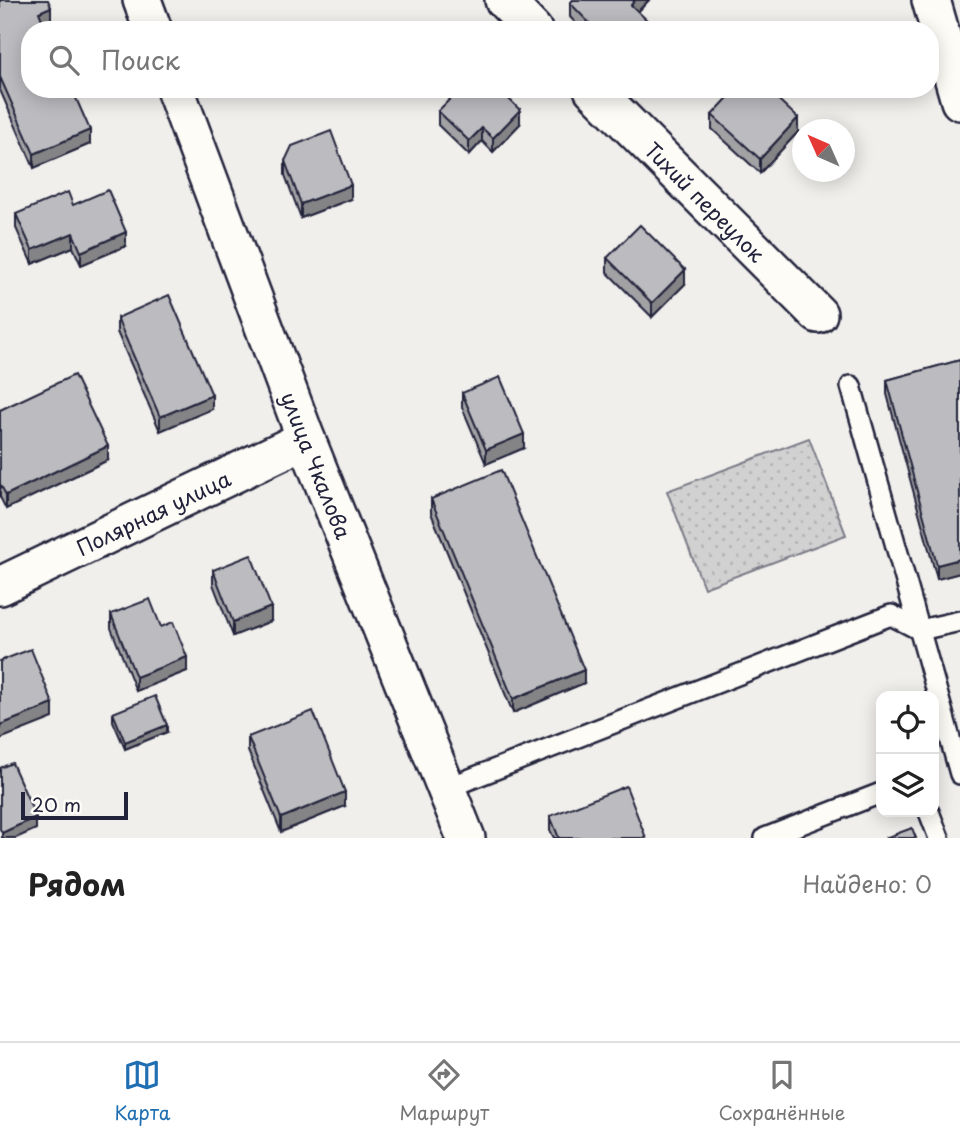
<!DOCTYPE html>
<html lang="ru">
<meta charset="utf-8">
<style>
:root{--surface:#fff;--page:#f6f6f6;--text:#222;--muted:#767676;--line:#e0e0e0;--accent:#1f6fb2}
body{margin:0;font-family:"Playpen Sans",sans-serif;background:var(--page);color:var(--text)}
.controls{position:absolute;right:21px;bottom:21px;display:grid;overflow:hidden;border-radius:14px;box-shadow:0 4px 18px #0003}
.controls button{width:63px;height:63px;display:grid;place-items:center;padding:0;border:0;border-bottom:2px solid var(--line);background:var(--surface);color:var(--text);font:35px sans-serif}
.compass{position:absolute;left:792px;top:119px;width:63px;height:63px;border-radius:50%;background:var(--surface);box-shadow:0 4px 18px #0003;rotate:315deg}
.scale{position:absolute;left:21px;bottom:18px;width:107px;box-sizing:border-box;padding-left:7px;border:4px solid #22223b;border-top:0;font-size:19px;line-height:24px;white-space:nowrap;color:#22223b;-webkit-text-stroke:5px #fdfcf7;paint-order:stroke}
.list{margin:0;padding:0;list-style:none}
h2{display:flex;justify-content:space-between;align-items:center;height:91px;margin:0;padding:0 28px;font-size:30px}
h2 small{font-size:23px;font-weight:400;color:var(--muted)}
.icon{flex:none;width:38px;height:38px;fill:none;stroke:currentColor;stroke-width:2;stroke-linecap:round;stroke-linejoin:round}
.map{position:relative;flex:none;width:960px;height:838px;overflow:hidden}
.search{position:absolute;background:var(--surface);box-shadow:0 4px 18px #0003;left:21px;right:21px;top:21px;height:77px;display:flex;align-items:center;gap:18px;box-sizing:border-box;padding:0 24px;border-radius:28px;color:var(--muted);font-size:26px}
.sheet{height:203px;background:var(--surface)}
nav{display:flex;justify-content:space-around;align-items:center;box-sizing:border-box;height:98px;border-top:2px solid var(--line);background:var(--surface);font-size:19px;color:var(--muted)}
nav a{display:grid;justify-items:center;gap:4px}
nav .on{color:var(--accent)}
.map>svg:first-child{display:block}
</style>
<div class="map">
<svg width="960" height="838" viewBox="0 0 960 838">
<defs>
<pattern id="grass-dots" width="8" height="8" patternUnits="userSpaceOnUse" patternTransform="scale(1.75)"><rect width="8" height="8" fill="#d2d1d1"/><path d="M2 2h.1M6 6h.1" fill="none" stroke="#b4b3b4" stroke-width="1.8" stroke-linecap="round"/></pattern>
</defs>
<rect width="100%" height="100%" fill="#f0efec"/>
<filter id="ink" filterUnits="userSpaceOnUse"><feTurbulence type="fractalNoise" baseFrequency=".0143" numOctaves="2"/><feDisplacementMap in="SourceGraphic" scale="14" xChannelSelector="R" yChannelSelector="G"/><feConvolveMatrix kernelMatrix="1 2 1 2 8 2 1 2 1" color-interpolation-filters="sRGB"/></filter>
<g filter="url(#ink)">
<path fill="url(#grass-dots)" stroke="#7a7a86" stroke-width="2" d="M809 438 846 535 704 588 667 491Z"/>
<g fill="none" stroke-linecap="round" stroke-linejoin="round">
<defs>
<g id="lane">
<path d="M851 386 960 774"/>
<path d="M447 788 891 615 920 630 960 621"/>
<path d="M929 812 939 838"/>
<path d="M765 838 881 793"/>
</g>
<g id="street">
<path d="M142 0 153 30"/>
<path d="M504 0 533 30"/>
<path d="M931 0 960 101"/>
<path id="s1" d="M175 89 306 439 466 838"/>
<path id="s2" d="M593 89 818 314"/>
<path id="s3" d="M0 586 306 439"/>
</g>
</defs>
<use href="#lane" stroke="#22223b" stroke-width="24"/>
<use href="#street" stroke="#22223b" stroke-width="42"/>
<use href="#lane" stroke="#fdfcf7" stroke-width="19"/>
<use href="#street" stroke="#fdfcf7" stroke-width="37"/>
</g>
<g fill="#a2a2a5" stroke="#22223b" stroke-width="2">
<path d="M0 0 51 21 44 24 90 144 34 168 0 90Z"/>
<path d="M573 0H649L638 12 650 30H582L570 17V3Z"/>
<path d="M438 111 520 124 493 152 482 141 469 155 438 125Z"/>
<path d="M712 115 798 132 760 173 712 129Z"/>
<path d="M285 161 351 199 301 218 285 175Z"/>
<path d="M73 205 126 246 81 265 73 247 32 264 16 228V214Z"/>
<path d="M607 258 685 284 652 317 607 272Z"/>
<path d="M117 318 212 409 160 431 117 332Z"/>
<path d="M960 360V573L937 579 887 394V380Z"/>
<path d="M462 393 524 448 486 464 462 407Z"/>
<path d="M0 410 108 460 6 509 0 497Z"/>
<path d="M431 499 584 683 513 713 431 513Z"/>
<path d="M213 570 271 621 233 636 213 584Z"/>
<path d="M111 614 161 627 187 671 136 691 111 628Z"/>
<path d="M113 713 167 732 125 749 113 721Z"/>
<path d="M248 737 345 806 281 832 248 751Z"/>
<path d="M550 816 646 838H554L550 830Z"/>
</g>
<g fill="#848486" stroke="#22223b" stroke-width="2">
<path d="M635 0H649L631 18V5Z"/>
<path d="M51 7V21L39 26V12Z"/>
<path d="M650 23V30H643Z"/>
<path d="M520 110V124L493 152V138Z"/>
<path d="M798 118V132L760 173V159Z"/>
<path d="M482 128V141L469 155V141Z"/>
<path d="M90 130V144L34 168V154Z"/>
<path d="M351 185V199L301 218V204Z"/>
<path d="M126 232V246L81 265V252Z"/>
<path d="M73 233V247L32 264V250Z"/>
<path d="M685 270V284L652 317V303Z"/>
<path d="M212 395V409L160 431V417Z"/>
<path d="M524 434V448L486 464V450Z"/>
<path d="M108 446V460L6 509V495Z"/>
<path d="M960 559V573L937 579V565Z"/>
<path d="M271 607V621L233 636V622Z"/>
<path d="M187 657V671L136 691V677Z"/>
<path d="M584 670V683L513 713V699Z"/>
<path d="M53 704V718L0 739V725Z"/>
<path d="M167 725V732L125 749V742Z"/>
<path d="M345 792V806L281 832V818Z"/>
<path d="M36 817V829L16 838H2V833Z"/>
</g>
<g fill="#bcbcc0" stroke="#22223b" stroke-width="2">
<path d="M0 0H48L51 7 39 12 46 30H30V89H72L90 130 34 154 0 77Z"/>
<path d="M573 0H635L631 5 650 23 643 30H596L570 3Z"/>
<path d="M332 19 337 30H309Z"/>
<path d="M460 89H499L520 110 493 138 482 128 469 141 438 111Z"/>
<path d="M736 89H767L798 118 760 159 712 115Z"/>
<path d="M331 131 351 185 301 204 285 161 292 146Z"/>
<path d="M108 190 126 232 81 252 73 233 32 250 16 214 68 192 73 205Z"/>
<path d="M640 225 685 270 652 303 607 258Z"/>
<path d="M169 295 212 395 160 417 117 318Z"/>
<path d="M960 360V559L937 565 887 380Z"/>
<path d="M74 375 108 446 6 495 0 484V410Z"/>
<path d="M500 377 524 434 486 450 462 393Z"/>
<path d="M501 470 584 670 513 699 431 499Z"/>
<path d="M251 555 271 607 233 622 213 570Z"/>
<path d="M150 599 161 627 173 622 187 657 136 677 111 614Z"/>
<path d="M31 649 53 704 0 725V661Z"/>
<path d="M155 696 167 725 125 742 113 713Z"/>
<path d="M313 711 345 792 281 818 248 737Z"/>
<path d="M12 763 36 817 2 833 0 829V768Z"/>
<path d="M626 786 646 838H559L550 816Z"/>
<path d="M912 828 916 838H885Z"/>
</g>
</g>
<g text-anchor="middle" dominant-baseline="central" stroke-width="7" stroke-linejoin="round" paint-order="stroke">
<g font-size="21" fill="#22223b" stroke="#fdfcf7">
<text stroke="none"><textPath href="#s2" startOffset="159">Тихий переулок</textPath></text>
<text stroke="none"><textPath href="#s1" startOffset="402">улица Чкалова</textPath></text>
<text stroke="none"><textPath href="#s3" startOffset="170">Полярная улица</textPath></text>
</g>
</g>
</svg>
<div class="controls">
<button><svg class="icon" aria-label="locate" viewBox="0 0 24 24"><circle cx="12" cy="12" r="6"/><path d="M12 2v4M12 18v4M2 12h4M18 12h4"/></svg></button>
<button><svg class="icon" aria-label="layers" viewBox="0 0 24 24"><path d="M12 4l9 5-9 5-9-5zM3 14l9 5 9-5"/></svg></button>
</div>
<svg class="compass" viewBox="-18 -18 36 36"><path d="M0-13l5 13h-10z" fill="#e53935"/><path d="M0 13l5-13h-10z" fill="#767676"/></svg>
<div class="scale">20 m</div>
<div class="search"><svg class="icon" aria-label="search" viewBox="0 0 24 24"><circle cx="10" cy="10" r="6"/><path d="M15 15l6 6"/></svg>Поиск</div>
</div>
<section class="sheet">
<h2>Рядом<small>Найдено: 0</small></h2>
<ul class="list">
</ul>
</section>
<nav>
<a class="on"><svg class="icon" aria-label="map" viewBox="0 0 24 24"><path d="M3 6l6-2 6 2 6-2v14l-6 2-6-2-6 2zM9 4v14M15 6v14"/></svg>Карта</a>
<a><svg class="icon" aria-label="directions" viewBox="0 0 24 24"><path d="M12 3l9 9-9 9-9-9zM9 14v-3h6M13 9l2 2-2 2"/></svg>Маршрут</a>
<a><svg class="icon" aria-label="saved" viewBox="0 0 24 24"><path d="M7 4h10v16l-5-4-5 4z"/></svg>Сохранённые</a>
</nav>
